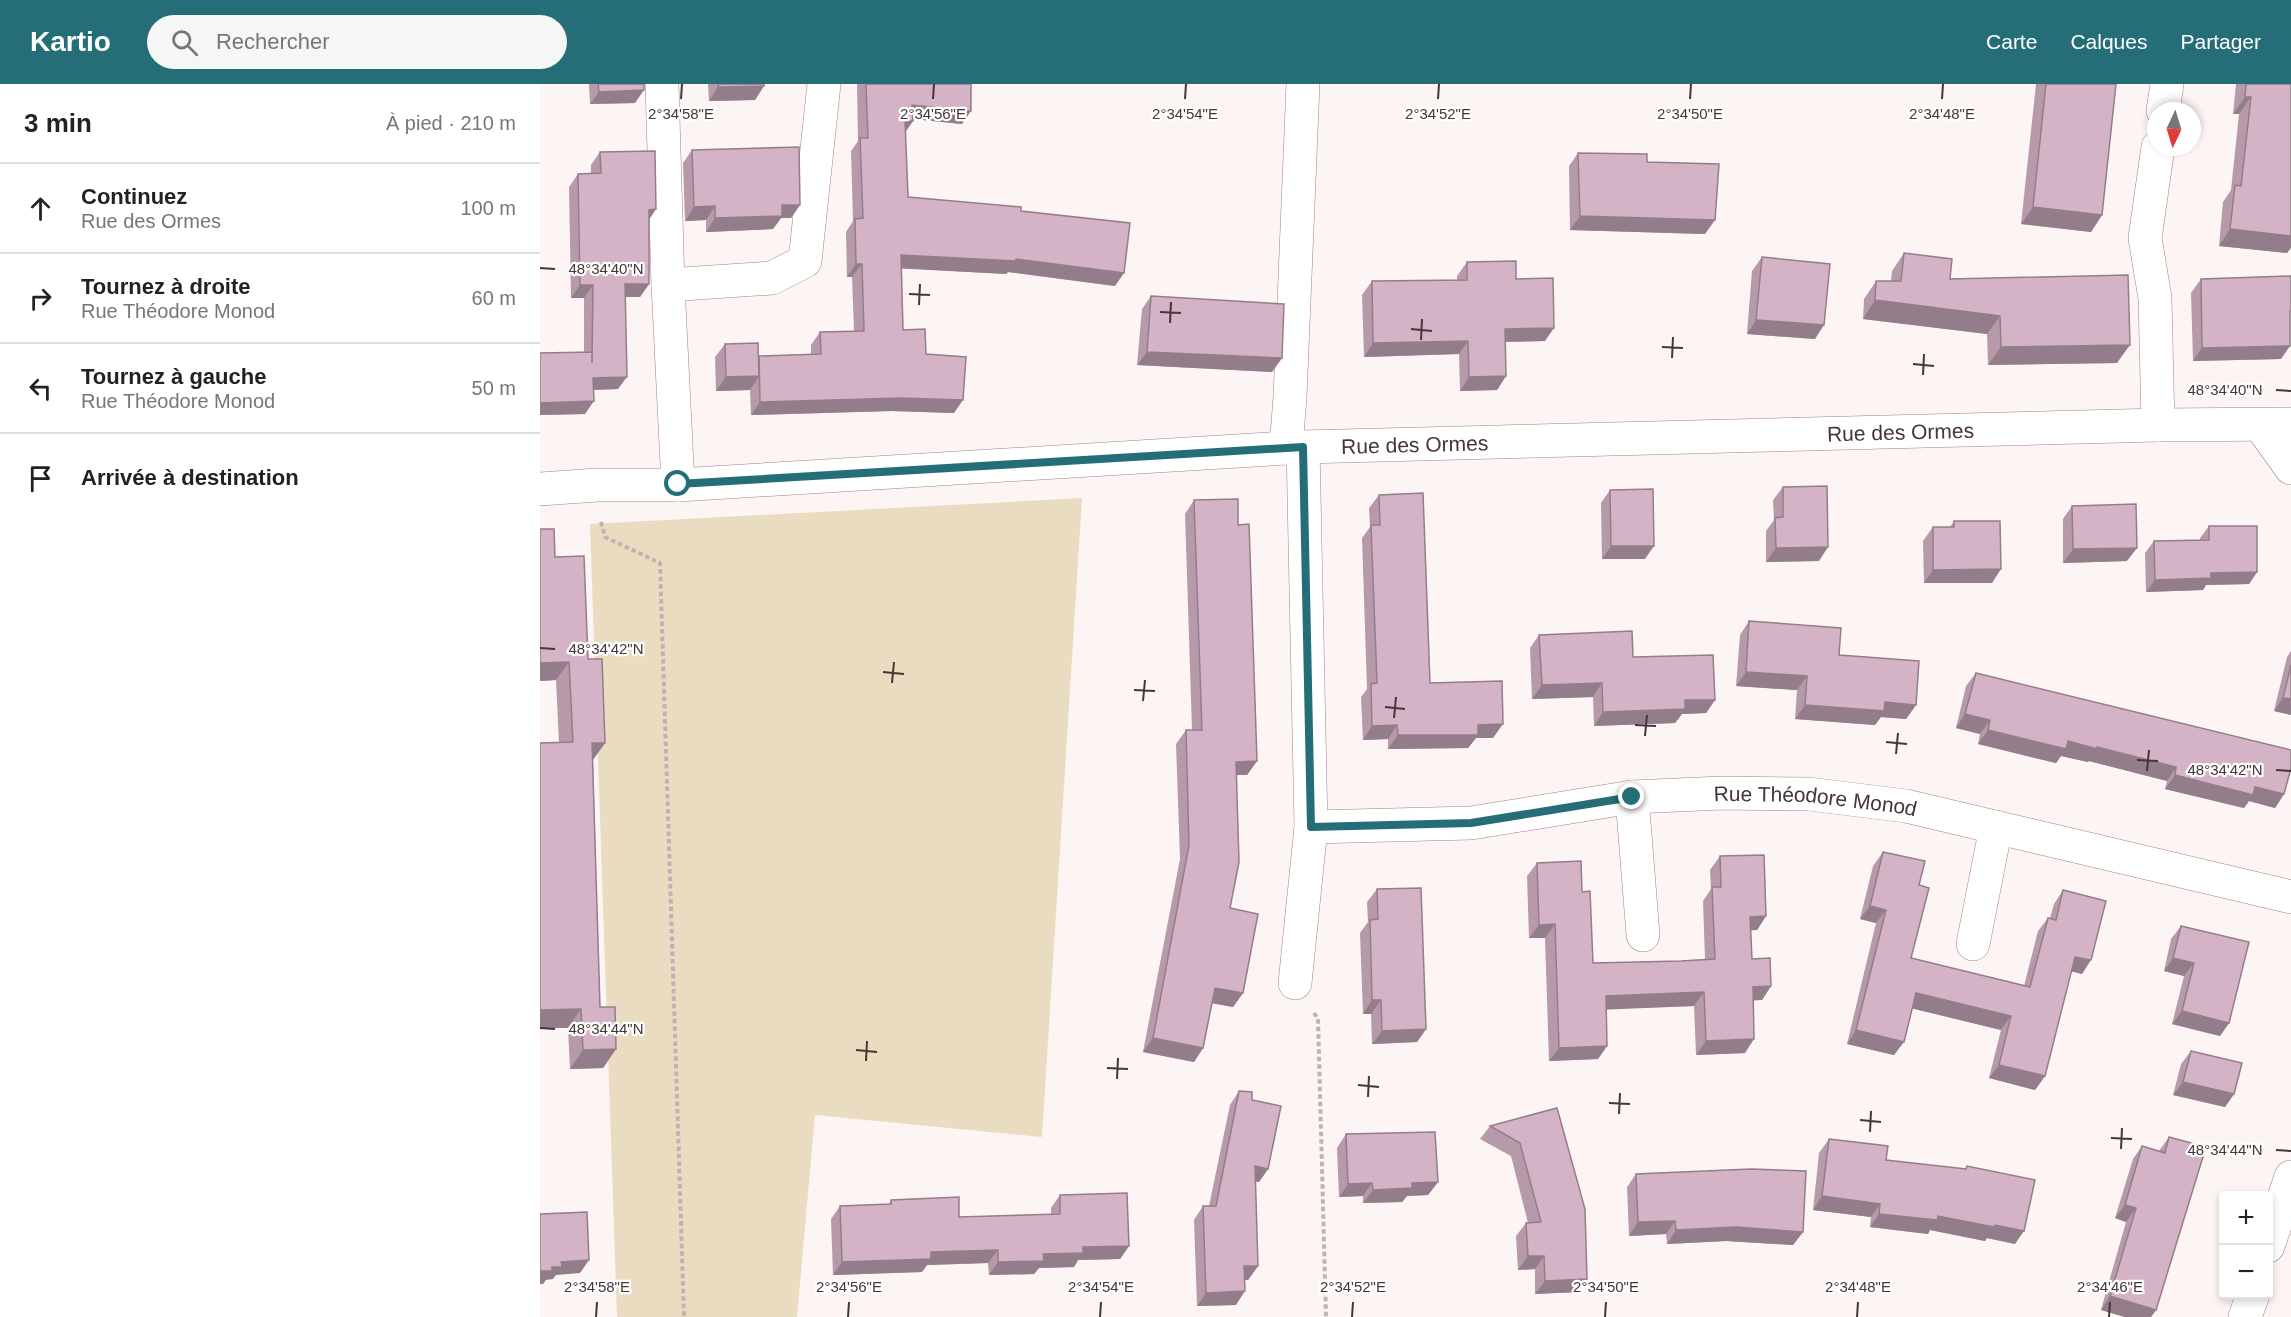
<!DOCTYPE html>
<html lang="fr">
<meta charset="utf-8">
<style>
:root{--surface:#fff;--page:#f6f6f6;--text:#222;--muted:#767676;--line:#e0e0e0;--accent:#256e78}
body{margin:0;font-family:Helvetica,sans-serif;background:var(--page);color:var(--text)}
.controls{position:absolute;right:18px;bottom:18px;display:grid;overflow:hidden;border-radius:6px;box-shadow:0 3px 9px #0003}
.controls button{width:54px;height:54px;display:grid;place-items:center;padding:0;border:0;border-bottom:2px solid var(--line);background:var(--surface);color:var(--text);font:30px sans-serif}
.compass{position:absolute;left:1607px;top:18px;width:54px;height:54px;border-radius:50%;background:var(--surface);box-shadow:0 3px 9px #0003;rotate:184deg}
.stop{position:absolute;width:18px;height:18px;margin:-14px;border:4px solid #256e78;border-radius:50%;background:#fff}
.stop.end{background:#256e78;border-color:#fff;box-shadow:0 2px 6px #0008}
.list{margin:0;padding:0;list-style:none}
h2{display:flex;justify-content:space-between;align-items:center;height:78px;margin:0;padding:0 24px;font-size:26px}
h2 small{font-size:20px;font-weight:400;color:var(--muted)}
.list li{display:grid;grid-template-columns:39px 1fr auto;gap:18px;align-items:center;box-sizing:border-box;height:90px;padding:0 24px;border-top:2px solid var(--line)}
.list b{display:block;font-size:22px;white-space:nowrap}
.list p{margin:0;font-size:20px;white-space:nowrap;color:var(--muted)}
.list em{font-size:20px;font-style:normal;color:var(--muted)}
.icon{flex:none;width:33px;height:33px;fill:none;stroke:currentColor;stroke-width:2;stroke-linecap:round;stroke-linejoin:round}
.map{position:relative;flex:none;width:1751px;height:1233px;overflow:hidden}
header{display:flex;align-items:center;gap:36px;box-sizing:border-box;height:84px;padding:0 30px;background:var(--accent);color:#fff}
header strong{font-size:28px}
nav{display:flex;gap:33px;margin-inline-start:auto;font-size:21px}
.search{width:420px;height:54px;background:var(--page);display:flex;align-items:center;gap:15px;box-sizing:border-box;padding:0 21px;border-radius:33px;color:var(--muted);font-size:22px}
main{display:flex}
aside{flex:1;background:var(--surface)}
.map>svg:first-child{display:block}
</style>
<header>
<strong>Kartio</strong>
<div class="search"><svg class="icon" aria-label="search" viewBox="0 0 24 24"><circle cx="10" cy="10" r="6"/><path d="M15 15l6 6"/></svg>Rechercher</div>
<nav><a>Carte</a><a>Calques</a><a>Partager</a></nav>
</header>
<main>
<aside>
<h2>3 min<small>À pied · 210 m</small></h2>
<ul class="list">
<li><svg class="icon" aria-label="ahead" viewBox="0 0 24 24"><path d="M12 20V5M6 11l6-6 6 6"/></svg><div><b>Continuez</b><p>Rue des Ormes</p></div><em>100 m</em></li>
<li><svg class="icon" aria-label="right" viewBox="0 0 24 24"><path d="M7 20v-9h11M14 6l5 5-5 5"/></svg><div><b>Tournez à droite</b><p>Rue Théodore Monod</p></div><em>60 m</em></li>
<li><svg class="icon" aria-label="left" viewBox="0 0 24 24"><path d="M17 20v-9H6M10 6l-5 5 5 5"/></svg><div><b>Tournez à gauche</b><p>Rue Théodore Monod</p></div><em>50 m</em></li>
<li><svg class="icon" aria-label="arrive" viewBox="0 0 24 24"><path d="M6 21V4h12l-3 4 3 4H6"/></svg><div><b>Arrivée à destination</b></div></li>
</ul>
</aside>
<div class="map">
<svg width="1751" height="1233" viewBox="0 0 1751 1233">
<rect width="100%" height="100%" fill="#fdf4f4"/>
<path fill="#eadcc1" d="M542 414 502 1053 275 1031 257 1233H77L50 440Z"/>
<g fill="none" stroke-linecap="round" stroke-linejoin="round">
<defs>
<g id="minor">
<path d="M122 0 128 201 138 401"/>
<path d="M1623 27 1627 0"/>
<path d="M128 201 232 194 265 177 284 0"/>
<path d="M1618 341 1615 214 1605 154 1618 63"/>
<path d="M1721 342 1751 384"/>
<path d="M746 364 750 313 763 0"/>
<path id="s1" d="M0 405 57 401H138L763 363 1618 341 1751 340"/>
<path d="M1092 713 1103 851"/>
<path id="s2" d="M771 743 931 739 1092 713 1182 709 1269 710 1366 722 1751 813"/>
<path d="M1433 860 1456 743"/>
<path d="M755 899 771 743 763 363"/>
<path d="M1728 1162 1751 1093"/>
<path d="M1705 1233 1713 1210"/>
</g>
</defs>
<use href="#minor" stroke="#a47f80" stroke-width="34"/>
<g stroke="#beb3b3" stroke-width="4" stroke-dasharray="4.5 3" stroke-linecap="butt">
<path d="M61 438 65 453 120 479 144 1233"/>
<path d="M774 929 778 935 786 1233"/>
</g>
<use href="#minor" stroke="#fff" stroke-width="33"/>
</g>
<g fill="#b69aaa">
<path d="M49 0H104L95 19 50 20Z"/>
<path d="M168 0H224L215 16 169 17Z"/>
<path d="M317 0H431L422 40 373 35V37L365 48 368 113 481 127 575 202 468 188 466 190 361 184 363 246 386 270 414 329 352 327 211 331 210 306 176 307 175 273 185 260 219 272 271 270V261L280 248 314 247 312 193H307L306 148 313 137 311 67 318 57Z"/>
<path d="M1496 0H1576L1562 131 1551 148 1481 140Z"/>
<path d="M1696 0H1751L1747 169 1679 162 1683 118 1691 106 1699 30H1693Z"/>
<path d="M152 66 260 121 251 134H241L233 145 166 148V136L145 137 143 79Z"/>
<path d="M60 68 116 125 109 136V200L100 213H85L78 305 54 306 45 330 0 331V269L44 268V214H31L29 103 38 90H51V81Z"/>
<path d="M1038 69 1107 78 1165 150 1030 146 1029 82Z"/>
<path d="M1364 169 1410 195 1577 279 1448 281 1447 250 1323 235 1324 215 1336 197H1351L1352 187Z"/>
<path d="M1222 173 1275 255 1207 250 1212 187Z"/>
<path d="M927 178 1005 257 965 258 966 292 957 306 920 307 919 270 824 273 822 211 832 197 917 196V192Z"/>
<path d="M1661 195 1750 242 1741 275 1653 277 1651 209Z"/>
<path d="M611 212 742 274 732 288 597 281 602 225Z"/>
<path d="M1243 403 1279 477 1226 478V447L1234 436 1233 416Z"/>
<path d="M1070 406 1105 475H1062L1061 419Z"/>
<path d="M839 411 890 599 953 654H936L928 664 848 665V655L823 656 821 613 827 605 822 454 830 443 829 424Z"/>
<path d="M654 416 698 441 717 677 707 691H696L690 824 703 909 693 923 672 919 663 964 654 978 603 968 640 775 636 660 646 646H652L645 430Z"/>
<path d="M1532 422 1587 477 1523 479V435Z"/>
<path d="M1414 437 1452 499H1384L1383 457 1393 443H1410Z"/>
<path d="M1669 442 1717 488 1709 500 1666 501 1663 506 1606 508 1605 469 1614 457 1660 456V454Z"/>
<path d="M0 445 15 473 48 575 65 659 53 676 60 923 76 965 63 984 30 985 28 944H0V659H19L16 596 0 597Z"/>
<path d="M1209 537 1299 571 1376 621 1366 635 1341 633 1335 641 1255 635 1257 606 1196 602 1200 551Z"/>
<path d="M999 551 1093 573 1175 616 1166 629 1142 630 1135 639 1054 642 1053 613 992 615 990 564Z"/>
<path d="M1751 567V631L1734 627 1747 573Z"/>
<path d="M1436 589 1744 710 1735 724 1709 717 1704 724 1625 705 1627 697 1549 677 1548 678 1521 672 1516 679 1438 660 1440 650 1416 644 1426 602Z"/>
<path d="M1343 768 1379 801 1371 874 1484 902 1498 847 1508 834H1510L1514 820 1523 806 1542 890 1531 887 1505 992 1495 1006 1449 994 1461 946 1372 924 1354 971 1307 960 1336 839 1320 835 1333 782Z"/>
<path d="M1180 772 1226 832 1217 846H1211L1212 875 1231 902 1222 916H1213L1205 969 1156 971 1154 922 1066 925 1067 962 1058 975 1009 977 1005 854H989L987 792 997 779 1042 808 1053 879 1141 877 1165 875 1163 817 1171 805 1170 786Z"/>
<path d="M837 805 886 945 877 958 832 960 831 930H823L820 849 828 838 827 818Z"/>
<path d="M1641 842 1689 939 1680 952 1632 940 1644 892 1624 887 1631 855Z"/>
<path d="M1651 967 1694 1010 1685 1023 1633 1011 1641 980Z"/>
<path d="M699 1007 712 1016 728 1085 719 1098H715L718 1182 708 1196H705L696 1221 657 1222 654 1136 663 1122H669L690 1021Z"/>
<path d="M1017 1024 1047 1195 1038 1208 995 1210V1185L978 1186 976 1152 986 1139H988L971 1072 940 1055 950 1042Z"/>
<path d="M806 1050 898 1098 888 1111 867 1112 862 1118 823 1119V1112L799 1113 797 1064Z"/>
<path d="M1629 1053 1616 1226 1611 1233H1585L1561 1226 1586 1138 1575 1134 1593 1075 1602 1062 1619 1067Z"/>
<path d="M1289 1055 1346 1076 1424 1085 1427 1082 1475 1160 1447 1154 1445 1157 1390 1146 1388 1150 1330 1143 1331 1133 1273 1126 1279 1069Z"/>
<path d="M1096 1090 1263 1148 1253 1161 1186 1157 1127 1160 1126 1150 1089 1152 1087 1103Z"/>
<path d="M520 1111 589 1162 580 1175 538 1176 534 1183 499 1184 494 1190 449 1191 448 1179 387 1181 382 1188 293 1191 291 1135 300 1122 349 1120 351 1116 419 1133 511 1130V1124Z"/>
</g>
<g fill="#947d8b">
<path d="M224 2 215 16 169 17 178 3Z"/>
<path d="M104 6 95 19 50 20 59 8Z"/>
<path d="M1705 13H1711L1699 30H1693Z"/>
<path d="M372 21 431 27 422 40 363 34Z"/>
<path d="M365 37H373L364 50Z"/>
<path d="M242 121H260L251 134H241L233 145 166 148 175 134Z"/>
<path d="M175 122 166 136 145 137 154 123Z"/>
<path d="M1493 123 1562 131 1551 148 1481 140Z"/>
<path d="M116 125 107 138 109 126Z"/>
<path d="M1040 132 1175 136 1165 150 1030 146Z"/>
<path d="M1690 145 1751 152V164L1747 169 1679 162Z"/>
<path d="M361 171 476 175 584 189 575 202 468 188 466 190 352 184Z"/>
<path d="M316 180H322L312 193H307Z"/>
<path d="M85 200H109L100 213H76Z"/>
<path d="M40 201H53L44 214H31Z"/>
<path d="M1335 216 1460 232 1447 250 1323 235Z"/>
<path d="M1216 236 1284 241 1275 255 1207 250Z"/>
<path d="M1014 244 1005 257 956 258 965 245Z"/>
<path d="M928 257 919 270 824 273 833 259Z"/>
<path d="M1590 261 1577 279 1448 281 1461 263Z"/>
<path d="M1750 262 1741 275 1653 277 1662 264Z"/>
<path d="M607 268 742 274 732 288 597 281Z"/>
<path d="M219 292 210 306 176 307 186 293Z"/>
<path d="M966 292 957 306 920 307 929 293Z"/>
<path d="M87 293 78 305 44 306 53 294Z"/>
<path d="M361 314 423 316 414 329 352 327 211 331 220 318Z"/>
<path d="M54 317 45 330 0 331V319Z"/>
<path d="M1071 462H1114L1105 475H1062Z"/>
<path d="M1288 463 1279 477 1226 478 1236 464Z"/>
<path d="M1597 464 1587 477 1523 479 1533 465Z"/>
<path d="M1461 485 1452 499H1384L1393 486Z"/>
<path d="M1717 488 1709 500 1666 501 1663 506 1606 508 1615 496 1671 489Z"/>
<path d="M29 578 16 596 0 597V579Z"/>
<path d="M1206 588 1267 592 1257 606 1196 602Z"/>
<path d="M1062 599 1053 613 992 615 1002 601Z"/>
<path d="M1743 614 1751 615V631L1734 627Z"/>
<path d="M1145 616H1175L1166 629 1142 630 1135 639 1054 642 1063 628Z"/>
<path d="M1345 618 1376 621 1366 635 1341 633 1335 641 1255 635 1265 621Z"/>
<path d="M1425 630 1450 636 1440 650 1416 644Z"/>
<path d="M963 640 953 654H936L928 664 848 665 858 651 938 641Z"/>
<path d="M857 641 848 655 823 656 832 642Z"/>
<path d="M1448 646 1528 657 1557 663 1636 683 1627 697 1549 677 1548 678 1521 672 1516 679 1438 660Z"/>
<path d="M52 659H65L52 677Z"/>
<path d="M717 677 707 691H686L696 678Z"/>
<path d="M1635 691 1715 703 1744 710 1735 724 1709 717 1704 724 1625 705Z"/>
<path d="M1330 822 1346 826 1336 839 1320 835Z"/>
<path d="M1226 832 1217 846 1201 847 1210 833Z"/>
<path d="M1015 840 1005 854H989L999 841Z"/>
<path d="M1535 873 1551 876 1542 890 1526 886Z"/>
<path d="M1633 874 1654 879 1644 892 1624 887Z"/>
<path d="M1231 902 1222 916 1203 917 1213 903Z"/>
<path d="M675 904 703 909 693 923 665 918Z"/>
<path d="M1164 908 1154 922 1056 926 1066 912Z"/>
<path d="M1376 909 1471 932 1461 946 1366 923Z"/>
<path d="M832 916H841L831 930H823Z"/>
<path d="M41 925 28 944H0V926Z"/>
<path d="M1642 927 1689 939 1680 952 1632 940Z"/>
<path d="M886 945 877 958 832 960 842 947Z"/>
<path d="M1316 946 1364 958 1354 971 1307 960Z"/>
<path d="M613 954 663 964 654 978 603 968Z"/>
<path d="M1214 955 1205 969 1156 971 1166 957Z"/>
<path d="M1067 962 1058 975 1009 977 1019 964Z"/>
<path d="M76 965 63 984 30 985 43 966Z"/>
<path d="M1459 981 1505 992 1495 1006 1449 994Z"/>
<path d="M1643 998 1694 1010 1685 1023 1633 1011Z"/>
<path d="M715 1082 728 1085 719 1098 705 1096Z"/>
<path d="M898 1098 888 1111 867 1112 862 1118 823 1119 833 1106 872 1099Z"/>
<path d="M832 1099 823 1112 799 1113 808 1100Z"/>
<path d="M1282 1112 1340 1120 1331 1133 1273 1126Z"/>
<path d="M1585 1121 1596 1124 1586 1138 1575 1134Z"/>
<path d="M1339 1130 1398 1132 1455 1141 1484 1147 1475 1160 1447 1154 1445 1157 1390 1146 1388 1150 1330 1143Z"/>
<path d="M1135 1137 1126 1150 1089 1152 1098 1138Z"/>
<path d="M1196 1143 1263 1148 1253 1161 1186 1157 1127 1160 1136 1146Z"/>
<path d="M589 1162 580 1175 538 1176 534 1183 499 1184 494 1190 449 1191 458 1178 543 1163Z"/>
<path d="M458 1166 448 1179 387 1181 382 1188 293 1191 302 1178 391 1168Z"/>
<path d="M988 1172H1004L995 1185 978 1186Z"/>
<path d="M49 1176 40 1189 16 1191 13 1195 6 1196 3 1200H0V1187L21 1178Z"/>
<path d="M704 1182H718L708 1196H695Z"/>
<path d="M1047 1195 1038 1208 995 1210 1005 1197Z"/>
<path d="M705 1207 696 1221 657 1222 666 1209Z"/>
<path d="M1570 1212 1616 1226 1611 1233H1585L1561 1226Z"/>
</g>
<g fill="#d4b3c6" stroke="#947d8b" stroke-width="1.5">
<path d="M58 0H104V6L59 8Z"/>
<path d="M178 0H224V2L178 3Z"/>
<path d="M326 0H431V27L372 21 373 37H365L368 113 481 123V127L590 139 584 189 476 175V177L361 171 363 246 385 245 386 270 426 273 423 316 361 314 220 318 219 272 281 270 280 248 324 247 322 180H316L315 135 323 134 320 54H328Z"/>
<path d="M1506 0H1576L1562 131 1493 123Z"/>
<path d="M1706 0H1751V152L1690 145 1695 101 1701 102 1711 13H1705Z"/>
<path d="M259 63 260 121H242V132L175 134V122L154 123 152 66Z"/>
<path d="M115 67 116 125 109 126V200H85L87 293 53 294 54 317 0 319V269L52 268V279L53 201H40L38 90 61 89 60 68Z"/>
<path d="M1038 69 1107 70V78L1179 80 1175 136 1040 132Z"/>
<path d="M1364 169 1412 175 1410 195 1588 191 1590 261 1461 263 1460 232 1335 216 1336 197H1361Z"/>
<path d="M1222 173 1290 180 1284 241 1216 236Z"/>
<path d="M976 177V195L1013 194 1014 244 965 245 966 292 929 293 928 257 833 259 832 197 927 196V178Z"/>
<path d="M1751 192V227H1750V262L1662 264 1661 195Z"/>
<path d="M611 212 744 220 742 274 607 268Z"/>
<path d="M218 259 219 292 186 293 185 260Z"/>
<path d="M1287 402 1288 463 1236 464 1235 434 1243 433V403Z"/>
<path d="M1113 405 1114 462H1071L1070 406Z"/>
<path d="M883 409 890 599 962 597 963 640 938 641V651H858L857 641 832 642 831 600 837 599 831 441H840L839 411Z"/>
<path d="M698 415V441L709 440 717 677 696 678 699 778 690 824 718 830 703 909 675 904 663 964 613 954 649 761 646 646H662L654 416Z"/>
<path d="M1596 420 1597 464 1533 465 1532 422Z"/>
<path d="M1414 437H1460L1461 485 1393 486V443H1414Z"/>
<path d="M1669 442H1717V488L1671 489V494L1615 496 1614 457 1669 456Z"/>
<path d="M0 445H14L15 473 44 472 48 575H62L65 659H52L60 923H75L76 965 43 966 41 925 0 926V659L33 658 29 578 0 579Z"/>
<path d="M1209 537 1301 544 1299 571 1379 577 1376 621 1345 618 1344 627 1265 621 1267 592 1206 588Z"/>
<path d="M1092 547 1093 573 1173 571 1175 616H1145V625L1063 628 1062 599 1002 601 999 551Z"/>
<path d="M1751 581V615L1743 614Z"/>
<path d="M1436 589 1751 666V684L1744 710 1715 703 1713 711 1635 691 1636 683 1557 663V665L1528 657 1526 665 1448 646 1450 636 1425 630Z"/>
<path d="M1343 768 1385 777 1379 801 1389 804 1371 874 1490 903 1508 834 1516 836 1523 806 1566 817 1551 876 1535 873 1505 992 1459 981 1471 932 1376 909 1364 958 1316 946 1346 826 1330 822Z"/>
<path d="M1224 771 1226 832 1210 833 1212 875 1230 874 1231 902 1213 903 1214 955 1166 957 1164 908 1066 912 1067 962 1019 964 1015 840 999 841 997 779 1041 777 1042 808 1050 807 1053 879 1141 877 1175 875 1172 803H1181L1180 772Z"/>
<path d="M881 804 886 945 842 947 841 916H832L830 836 838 835 837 805Z"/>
<path d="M1641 842 1709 858 1689 939 1642 927 1654 879 1633 874Z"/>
<path d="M1651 967 1702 979 1694 1010 1643 998Z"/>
<path d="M699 1007 712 1008V1016L741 1022 728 1085 715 1082 718 1182H704L705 1207 666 1209 663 1122H676Z"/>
<path d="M1017 1024 1045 1125 1047 1195 1005 1197 1004 1172H988L986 1139 1001 1138 980 1059 950 1042Z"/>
<path d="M895 1048 898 1098 872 1099V1104L833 1106 832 1099 808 1100 806 1050Z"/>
<path d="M1629 1053 1666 1063 1616 1226 1570 1212 1596 1124 1585 1121 1602 1062 1625 1069Z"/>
<path d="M1289 1055 1348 1062 1346 1076 1426 1085 1427 1082 1495 1096 1484 1147 1455 1141 1454 1143 1398 1132 1397 1136 1339 1130 1340 1120 1282 1112Z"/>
<path d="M1211 1085 1266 1087 1263 1148 1196 1143 1136 1146 1135 1137 1098 1138 1096 1090Z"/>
<path d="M587 1109 589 1162 543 1163V1169L503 1170 504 1177 458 1178V1166L391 1168V1175L302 1178 300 1122 351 1120V1116L419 1113V1133L520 1130V1111Z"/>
<path d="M47 1128 49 1176 21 1178 22 1183H12V1187H0V1130Z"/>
</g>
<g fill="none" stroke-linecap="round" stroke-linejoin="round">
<path stroke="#256e78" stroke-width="8" d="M138 400 763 363 771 743 931 739 1092 713"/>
</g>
<path fill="none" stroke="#463636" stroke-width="2" d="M141 15 142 0M393 15 394 0M645 15 646 0M898 15 899 0M1150 15 1151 0M1402 15 1403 0M0 184 15 185M369 210 390 211M379 221 380 200M620 228 641 229M630 239 631 218M871 245 892 247M881 256 882 235M1122 263 1143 264M1132 274 1133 253M1373 280 1394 282M1383 291 1384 270M1736 306 1751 307M0 564 15 565M343 588 364 590M352 599 354 578M594 606 615 607M603 617 605 596M845 623 865 625M854 634 856 613M1095 641 1116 642M1105 652 1107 631M1346 658 1367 660M1356 670 1358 649M1597 676 1618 677M1736 686 1751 687M1607 687 1609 666M0 944 15 945M316 966 337 968M326 977 327 957M567 984 588 985M577 995 578 974M818 1001 839 1003M828 1013 829 992M1069 1019 1090 1020M1079 1030 1080 1009M1320 1036 1341 1038M1330 1048 1331 1027M1571 1054 1592 1055M1581 1065 1582 1044M1736 1066 1751 1067M56 1233 57 1218M308 1233 309 1218M560 1233 561 1218M812 1233 813 1218M1065 1233 1066 1218M1317 1233 1318 1218M1569 1233 1570 1218"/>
<g text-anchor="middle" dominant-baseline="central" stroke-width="4.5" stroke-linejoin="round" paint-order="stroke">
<g font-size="21" fill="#463636" stroke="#fff">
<text stroke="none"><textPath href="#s1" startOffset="1362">Rue des Ormes</textPath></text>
<text stroke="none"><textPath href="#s1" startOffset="876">Rue des Ormes</textPath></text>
<text stroke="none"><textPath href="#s2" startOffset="507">Rue Théodore Monod</textPath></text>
</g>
</g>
<g font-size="15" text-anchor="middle" fill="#463636" stroke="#fff" stroke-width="4.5" stroke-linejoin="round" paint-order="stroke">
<text x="141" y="35">2°34'58"E</text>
<text x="393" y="35">2°34'56"E</text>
<text x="645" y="35">2°34'54"E</text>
<text x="898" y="35">2°34'52"E</text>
<text x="1150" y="35">2°34'50"E</text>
<text x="1402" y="35">2°34'48"E</text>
<text x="66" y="190">48°34'40"N</text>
<text x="1685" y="311">48°34'40"N</text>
<text x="66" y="570">48°34'42"N</text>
<text x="1685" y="691">48°34'42"N</text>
<text x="66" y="950">48°34'44"N</text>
<text x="1685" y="1071">48°34'44"N</text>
<text x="57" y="1208">2°34'58"E</text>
<text x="309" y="1208">2°34'56"E</text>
<text x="561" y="1208">2°34'54"E</text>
<text x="813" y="1208">2°34'52"E</text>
<text x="1066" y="1208">2°34'50"E</text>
<text x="1318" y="1208">2°34'48"E</text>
<text x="1570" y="1208">2°34'46"E</text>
</g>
</svg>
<div class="controls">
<button>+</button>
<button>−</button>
</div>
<svg class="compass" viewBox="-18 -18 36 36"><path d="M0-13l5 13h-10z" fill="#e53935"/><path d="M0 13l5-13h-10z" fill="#767676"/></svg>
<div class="stop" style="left:138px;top:400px"></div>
<div class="stop end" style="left:1092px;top:713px"></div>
</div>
</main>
